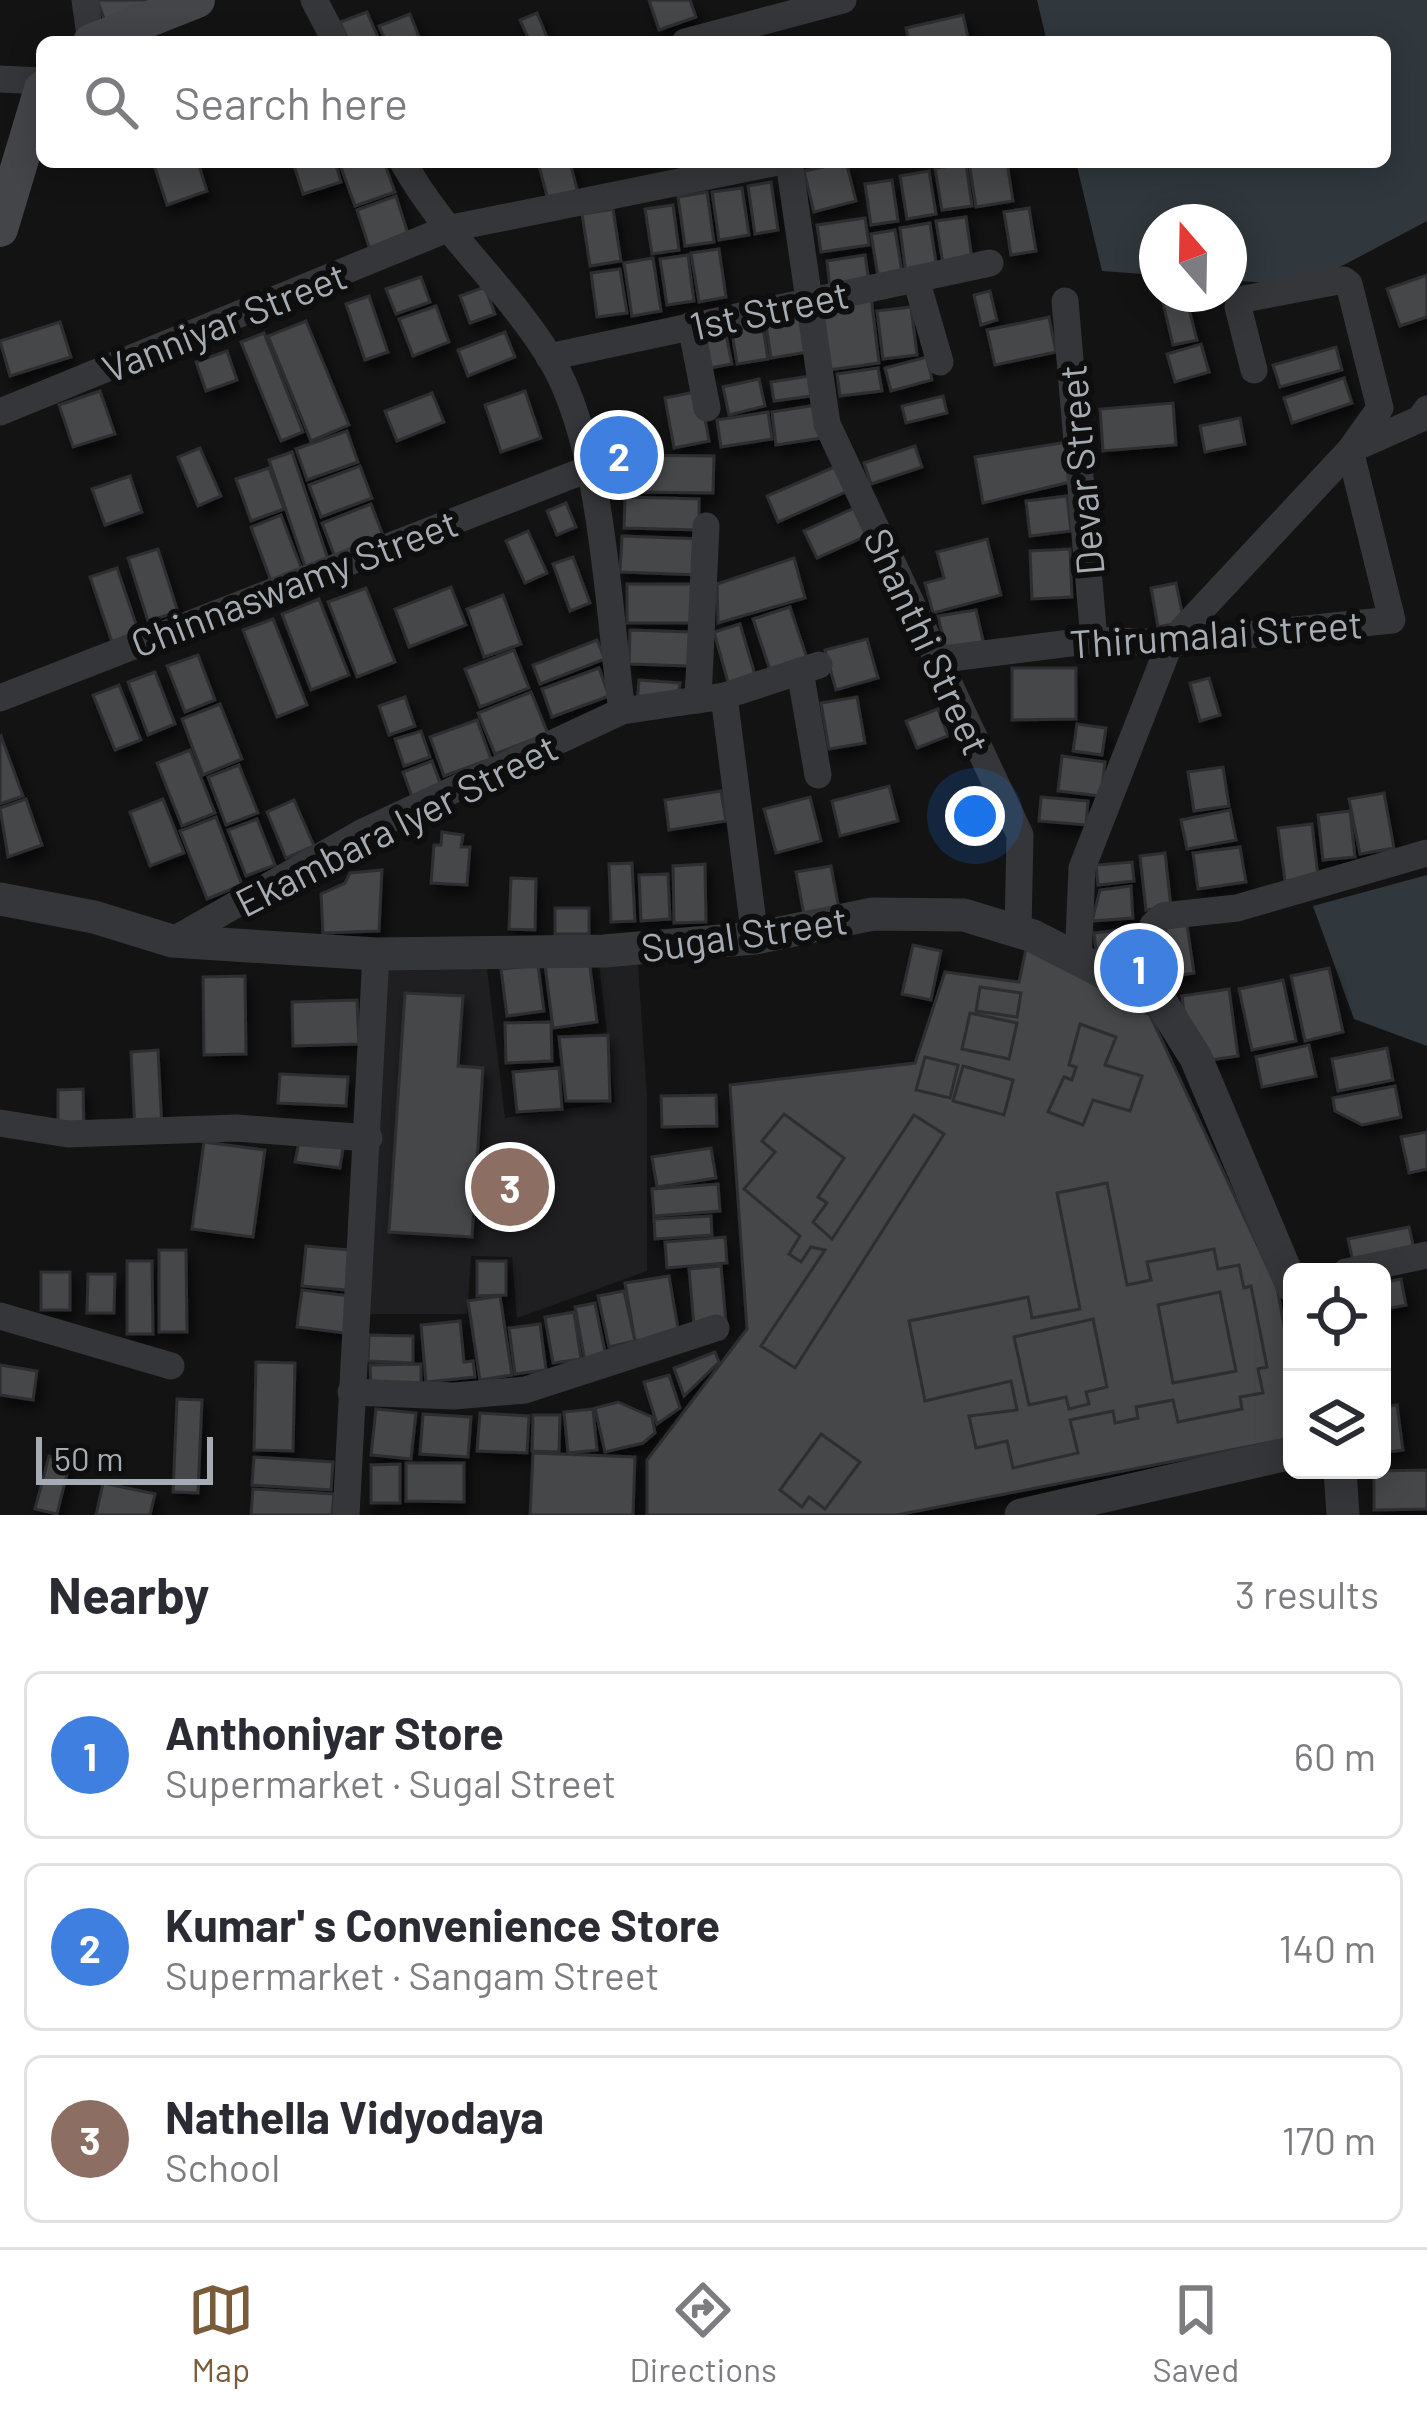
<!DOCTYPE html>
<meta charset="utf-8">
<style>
:root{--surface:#fff;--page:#f7f7f7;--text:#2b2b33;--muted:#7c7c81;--line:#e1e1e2;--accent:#7a5c3b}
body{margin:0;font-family:Barlow,sans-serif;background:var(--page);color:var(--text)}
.controls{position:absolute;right:36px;bottom:36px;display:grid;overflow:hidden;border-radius:18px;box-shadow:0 6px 30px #0003}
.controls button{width:108px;height:108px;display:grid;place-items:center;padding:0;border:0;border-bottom:3px solid var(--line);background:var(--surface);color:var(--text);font:60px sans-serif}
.compass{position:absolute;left:1139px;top:204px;width:108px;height:108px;border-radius:50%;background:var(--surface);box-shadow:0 6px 30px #0003;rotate:340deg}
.scale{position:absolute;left:36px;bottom:30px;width:177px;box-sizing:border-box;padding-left:12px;border:6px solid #a6acb3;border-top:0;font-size:33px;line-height:42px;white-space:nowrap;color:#a6acb3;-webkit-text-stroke:9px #0e0e0f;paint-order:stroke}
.you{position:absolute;left:975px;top:816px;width:42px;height:42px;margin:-30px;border:9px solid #fff;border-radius:50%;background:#1a73e8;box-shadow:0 0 0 18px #1a73e833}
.badge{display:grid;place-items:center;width:78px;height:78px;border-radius:50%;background:var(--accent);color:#fff;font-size:39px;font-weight:700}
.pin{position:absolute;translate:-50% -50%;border:6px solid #fff;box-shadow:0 3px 12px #0006}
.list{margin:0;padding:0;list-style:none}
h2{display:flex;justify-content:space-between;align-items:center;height:156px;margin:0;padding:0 48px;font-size:51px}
h2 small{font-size:39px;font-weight:400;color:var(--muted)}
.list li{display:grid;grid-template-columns:78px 1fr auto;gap:36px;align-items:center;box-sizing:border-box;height:168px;margin:0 24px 24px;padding:0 24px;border:3px solid var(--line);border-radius:18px}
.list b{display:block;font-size:45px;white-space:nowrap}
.list p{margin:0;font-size:39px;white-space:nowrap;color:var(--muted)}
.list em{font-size:39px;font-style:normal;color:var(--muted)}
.icon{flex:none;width:66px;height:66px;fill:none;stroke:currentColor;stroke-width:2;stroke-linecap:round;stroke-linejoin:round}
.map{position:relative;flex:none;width:1427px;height:1515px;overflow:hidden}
.search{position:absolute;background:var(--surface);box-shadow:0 6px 30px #0003;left:36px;right:36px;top:36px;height:132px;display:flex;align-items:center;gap:30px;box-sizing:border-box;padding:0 42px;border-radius:18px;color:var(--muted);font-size:45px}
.sheet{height:732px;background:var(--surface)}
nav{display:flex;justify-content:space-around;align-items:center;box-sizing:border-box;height:168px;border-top:3px solid var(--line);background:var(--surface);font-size:33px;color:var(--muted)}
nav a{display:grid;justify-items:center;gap:6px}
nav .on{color:var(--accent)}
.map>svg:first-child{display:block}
</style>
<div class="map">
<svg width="1427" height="1515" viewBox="0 0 1427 1515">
<defs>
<filter id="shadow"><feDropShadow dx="4.5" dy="8" stdDeviation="6" flood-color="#0009"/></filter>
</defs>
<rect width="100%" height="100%" fill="#131314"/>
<path fill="#1f1f21" d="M637 952 647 1095V1271L517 1318 512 1257 471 1256 467 1314H364L387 963 486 960 505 1118 615 1102 598 956Z"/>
<g fill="#30383d">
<path d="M1037 0H1427V221L1304 286 1229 280V222H1157V275L1102 271 1076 162H1385V42H1047Z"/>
<path d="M1427 875V1046L1354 1019 1313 906Z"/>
</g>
<g fill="#454649" stroke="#2d2e30" stroke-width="3" fill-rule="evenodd" filter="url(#shadow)">
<path d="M97 0H162L106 24Z"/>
<path d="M649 0H690L696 17 659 30Z"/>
<path d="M367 12 380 42H349L340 22Z"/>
<path d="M537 13 549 42H530L520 20Z"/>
<path d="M410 14 421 42H386L379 26Z"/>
<path d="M963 15 969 42H909L906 28Z"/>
<path d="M153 162H198L207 191 167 205Z"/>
<path d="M293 162H335L341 182 303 194Z"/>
<path d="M339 162H384L395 192 355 206Z"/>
<path d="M570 162 578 193 548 200 539 166Z"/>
<path d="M846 162 856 201 814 212 804 171Z"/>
<path d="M969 162H1007L1013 201 976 207Z"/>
<path d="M966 164 972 206 942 210 935 168Z"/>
<path d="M929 171 936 214 907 219 900 176Z"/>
<path d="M892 180 898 221 871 225 865 184Z"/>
<path d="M771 182 778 230 755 234 748 186Z"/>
<path d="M742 188 749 235 719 240 712 192Z"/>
<path d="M707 192 714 242 685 246 678 197Z"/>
<path d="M396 196 409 237 370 250 357 210Z"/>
<path d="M673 205 679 250 652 254 645 209Z"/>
<path d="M1029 208 1036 251 1011 255 1004 212Z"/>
<path d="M613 209 621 261 590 266 582 214Z"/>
<path d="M966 217 972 259 943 264 936 221Z"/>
<path d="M865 218 869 245 821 252 817 225Z"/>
<path d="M930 223 937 269 906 274 900 228Z"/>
<path d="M895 230 903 278 879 282 871 234Z"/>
<path d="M719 249 726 297 699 302 691 253Z"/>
<path d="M688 255 694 301 667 305 660 259Z"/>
<path d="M865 255 869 282 830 288 827 261Z"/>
<path d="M653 258 661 311 632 316 624 263Z"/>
<path d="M620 269 627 313 597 317 591 273Z"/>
<path d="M1427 275V317L1400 326 1387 289Z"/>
<path d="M421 277 430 302 396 314 386 289Z"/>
<path d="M485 287 495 314 470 323 460 296Z"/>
<path d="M990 291 997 320 981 325 974 295Z"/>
<path d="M369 296 388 352 365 360 346 304Z"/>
<path d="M871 296 879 363 829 370 820 303Z"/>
<path d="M1186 297 1197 340 1173 345 1163 303Z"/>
<path d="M436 306 449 342 413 356 399 319Z"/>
<path d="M911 307 917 355 883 359 877 311Z"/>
<path d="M802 312 808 352 771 358 765 318Z"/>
<path d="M1049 317 1056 352 995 365 987 330Z"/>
<path d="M306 321 349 425 311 441 268 336Z"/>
<path d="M762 321 768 359 737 364 731 326Z"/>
<path d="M60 322 71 357 10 376 0 341Z"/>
<path d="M724 325 732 364 704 369 696 331Z"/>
<path d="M505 332 515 357 468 376 458 350Z"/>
<path d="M264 333 303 432 281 441 241 342Z"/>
<path d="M1201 344 1209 372 1175 382 1167 354Z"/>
<path d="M1336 347 1342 370 1280 387 1273 365Z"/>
<path d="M227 351 237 380 206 391 196 362Z"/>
<path d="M927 357 932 380 891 391 885 368Z"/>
<path d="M878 368 882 391 840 396 837 374Z"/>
<path d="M816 375 819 395 774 401 771 382Z"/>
<path d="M1344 378 1352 403 1292 423 1284 398Z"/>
<path d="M759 379 765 406 729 415 723 387Z"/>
<path d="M100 391 115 434 73 447 59 405Z"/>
<path d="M525 391 541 438 501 452 485 405Z"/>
<path d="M700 391 709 441 674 448 665 398Z"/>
<path d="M432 393 444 422 397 441 385 411Z"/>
<path d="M943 396 947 413 906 423 902 406Z"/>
<path d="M1173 403 1176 445 1103 451 1100 409Z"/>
<path d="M823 404 828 437 776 445 772 412Z"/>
<path d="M768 412 772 439 721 447 717 420Z"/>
<path d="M1240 418 1245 444 1205 452 1200 426Z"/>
<path d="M347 431 358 462 307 480 296 449Z"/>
<path d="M1067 442 1070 482 983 503 975 457Z"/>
<path d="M915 446 922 467 871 484 864 463Z"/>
<path d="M200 448 221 496 198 506 178 457Z"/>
<path d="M292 452 329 562 306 569 269 460Z"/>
<path d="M630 455 714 456 713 493 629 492Z"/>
<path d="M839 465 850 490 778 522 767 496Z"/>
<path d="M360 466 372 498 321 517 309 485Z"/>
<path d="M269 468 284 509 251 521 236 479Z"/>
<path d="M130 476 142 512 105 525 92 489Z"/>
<path d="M1067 496 1071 531 1030 536 1026 501Z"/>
<path d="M625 497 699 499V530L624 528Z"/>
<path d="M566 503 576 527 557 535 547 511Z"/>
<path d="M371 504 384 538 335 557 322 523Z"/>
<path d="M863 504 875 532 817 558 804 531Z"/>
<path d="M281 515 302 570 271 581 251 527Z"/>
<path d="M528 531 547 573 525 583 506 541Z"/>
<path d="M622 536 702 539 700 575 620 572Z"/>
<path d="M987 539 1001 595 933 613 925 583 944 578 937 552Z"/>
<path d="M158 549 178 612 148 621 128 558Z"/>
<path d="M1070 549 1072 597 1032 599 1030 551Z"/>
<path d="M573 557 590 603 570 611 553 564Z"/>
<path d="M794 558 805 598 718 623 717 584Z"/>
<path d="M117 568 139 633 112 642 90 577Z"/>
<path d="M1176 583 1184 622 1158 627 1151 588Z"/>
<rect x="627" y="584" width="67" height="39"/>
<path d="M451 587 466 625 409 647 395 609Z"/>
<path d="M366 588 395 662 357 677 328 602Z"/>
<path d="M503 595 521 644 484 657 467 609Z"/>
<path d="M319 599 349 675 311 690 282 614Z"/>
<path d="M790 607 808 661 771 673 753 619Z"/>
<path d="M976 610 985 649 947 653 938 616Z"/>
<path d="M273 619 307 705 277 717 243 630Z"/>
<path d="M740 624 756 678 729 686 714 632Z"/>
<path d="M630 630 690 632 689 666 629 664Z"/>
<path d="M867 639 878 678 836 690 825 650Z"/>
<path d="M597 640 605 659 540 684 533 665Z"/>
<path d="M514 650 529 688 480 707 465 669Z"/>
<path d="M198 655 215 700 185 712 167 666Z"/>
<path d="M599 668 609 696 552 717 542 689Z"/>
<path d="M1012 668H1076V719L1012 720Z"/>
<path d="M155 672 175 724 148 735 128 682Z"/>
<path d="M1209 678 1220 715 1200 721 1190 683Z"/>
<path d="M639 680 680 683 678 698 637 704Z"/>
<path d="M119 685 141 740 115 750 93 695Z"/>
<path d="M531 692 548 734 495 754 478 713Z"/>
<path d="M405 697 415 726 389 735 379 706Z"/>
<path d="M857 697 865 743 829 749 821 703Z"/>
<path d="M220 704 242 759 203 775 182 719Z"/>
<path d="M938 709 948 736 917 748 906 721Z"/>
<path d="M477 720 491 759 444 776 430 737Z"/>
<path d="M1077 724 1106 728 1102 755 1073 751Z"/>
<path d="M421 731 430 757 404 766 395 739Z"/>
<path d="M1 736 23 796 0 804V737Z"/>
<path d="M190 750 215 813 182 826 157 763Z"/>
<path d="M1062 756 1105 762 1101 796 1058 791Z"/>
<path d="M432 761 442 788 413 799 403 772Z"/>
<path d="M239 765 258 813 226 825 208 777Z"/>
<path d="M1223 767 1229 806 1194 811 1188 772Z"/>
<path d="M889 786 898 821 840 836 832 801Z"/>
<path d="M721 791 726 821 669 830 665 800Z"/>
<path d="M1384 793 1394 848 1360 854 1349 799Z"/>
<path d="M810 797 821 841 776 853 764 809Z"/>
<path d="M1041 797 1088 801 1086 825 1039 821Z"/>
<path d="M26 799 42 845 8 857 0 808Z"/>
<path d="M163 799 184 853 150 866 130 812Z"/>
<path d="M294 800 314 846 286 858 267 812Z"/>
<path d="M1230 810 1236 840 1187 849 1181 820Z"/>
<path d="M1350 811 1355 857 1323 860 1318 815Z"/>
<path d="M216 817 242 885 207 899 180 831Z"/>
<path d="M257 819 275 865 246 876 228 830Z"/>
<path d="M1312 824 1318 877 1285 881 1278 828Z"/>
<path d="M442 832 463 835 461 847H470L467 885 431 883 434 845H441Z"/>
<path d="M1240 847 1246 882 1198 889 1193 853Z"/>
<path d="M1165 853 1171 907 1146 910 1140 856Z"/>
<path d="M1132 862 1134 881 1098 885 1096 865Z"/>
<path d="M632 863 635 921 611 922 609 864Z"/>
<path d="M705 864 706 922 674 923 673 866Z"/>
<path d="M831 866 839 909 804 915 796 872Z"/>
<path d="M382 870 379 931 323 933 321 894 345 883 350 873Z"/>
<path d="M668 874 670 919 641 921 639 875Z"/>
<path d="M511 878 536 879 535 930 509 929Z"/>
<path d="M1131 886 1133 918 1092 921 1100 890Z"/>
<rect x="555" y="908" width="34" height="26"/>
<path d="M1187 925 1194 973 1171 977 1164 928Z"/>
<path d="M1144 927 1149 971 1122 974 1120 962 1098 964 1094 933Z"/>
<path d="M1027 944 1150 1015 1277 1287 1292 1370V1438L897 1515H647V1460L747 1329 730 1085 915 1063 945 972 1019 982Z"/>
<path d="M913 945 941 951 931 1000 902 994Z"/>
<path d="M589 959 597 1022 553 1028 545 965Z"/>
<path d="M538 965 544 1011 507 1016 501 969Z"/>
<path d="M1329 968 1343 1032 1305 1041 1291 976Z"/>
<path d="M245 976 246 1054 204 1055 203 977Z"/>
<path d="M1283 980 1296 1041 1252 1050 1239 989Z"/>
<path d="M980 987 1021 993 1017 1017 976 1011Z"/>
<path d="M1229 989 1238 1056 1210 1060 1184 1014 1182 996Z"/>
<path d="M405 993 463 996 458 1066 483 1068 472 1237 389 1232Z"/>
<path d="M357 1000 359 1044 293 1046 292 1002Z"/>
<path d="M970 1013 1017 1023 1009 1059 962 1049Z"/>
<path d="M551 1022 552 1061 506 1063 505 1023Z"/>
<path d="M1080 1024 1116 1037 1105 1065 1142 1076 1130 1111 1093 1100 1083 1125 1048 1112 1064 1077 1072 1080 1076 1067 1069 1065Z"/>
<path d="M608 1035 610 1101H566L559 1037Z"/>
<path d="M1309 1045 1316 1076 1262 1087 1256 1057Z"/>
<path d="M1387 1048 1393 1080 1338 1091 1332 1059Z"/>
<path d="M158 1050 162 1128 135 1130 131 1052Z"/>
<path d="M925 1057 958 1065 950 1098 916 1090Z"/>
<path d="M963 1066 1013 1080 1004 1115 953 1101Z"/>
<path d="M559 1068 562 1109 517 1112 513 1072Z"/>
<path d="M280 1074 348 1077 346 1106 278 1103Z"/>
<path d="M1395 1086 1401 1117 1362 1125 1335 1111 1333 1098Z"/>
<path d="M83 1089 84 1128 58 1129V1090Z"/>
<path d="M716 1095 717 1126 662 1127 661 1096Z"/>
<path d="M784 1114 844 1158 818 1197 827 1203 813 1222 832 1239 914 1115 944 1134 795 1368 761 1346 825 1250 811 1247 801 1262 789 1254 800 1236 744 1189 775 1152 762 1141Z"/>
<path d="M1427 1132V1169L1409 1173 1401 1137Z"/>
<path d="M204 1142 265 1150 253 1237 192 1229Z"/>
<path d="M299 1142 343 1148 340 1168 295 1162Z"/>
<path d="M711 1148 716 1178 657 1187 652 1157Z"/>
<path d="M1107 1183 1127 1285 1151 1280 1147 1262 1214 1249 1218 1269 1239 1265 1244 1288 1251 1286 1267 1367 1258 1369 1263 1393 1240 1397 1242 1409 1178 1422 1173 1400 1136 1407 1138 1418 1115 1423 1113 1411 1070 1420 1078 1453 1013 1468 1007 1441 976 1448 969 1416 1017 1410 1011 1381 925 1401 909 1321 1028 1297 1032 1318 1080 1309 1057 1193ZM1220 1292 1236 1371 1173 1383 1158 1305ZM1093 1319 1107 1387 1086 1392 1089 1404 1069 1409 1066 1397 1029 1405 1014 1337Z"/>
<path d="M718 1184 720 1211 654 1216 652 1189Z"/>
<path d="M711 1216 712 1235 655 1239 654 1219Z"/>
<path d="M1409 1227 1414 1249 1353 1262 1348 1239Z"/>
<path d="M725 1237 727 1263 667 1268 665 1242Z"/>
<path d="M306 1246 350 1250 346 1290 302 1286Z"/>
<path d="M159 1250H186L187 1332H159Z"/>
<path d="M127 1261H152L153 1334H127Z"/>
<path d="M477 1261H506V1295L477 1296Z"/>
<path d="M721 1266 726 1323 694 1326 689 1269Z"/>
<rect x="41" y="1272" width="29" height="38"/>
<path d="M88 1274H115L114 1313H87Z"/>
<path d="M669 1276 679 1334 635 1341 625 1283Z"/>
<path d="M1401 1279 1406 1305 1382 1310V1283Z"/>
<path d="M302 1290 350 1296 345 1333 297 1327Z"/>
<path d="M624 1291 635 1341 609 1347 598 1296Z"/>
<path d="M500 1296 512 1375 480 1380 468 1301Z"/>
<path d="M595 1303 606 1357 585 1361 575 1307Z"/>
<path d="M574 1312 581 1359 553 1363 545 1317Z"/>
<path d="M460 1321 464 1362 473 1361 475 1377 426 1382 421 1325Z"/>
<path d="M540 1324 546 1370 515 1374 509 1328Z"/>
<path d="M369 1335 413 1336V1363L368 1361Z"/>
<path d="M715 1352 719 1362 684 1396 674 1368Z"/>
<path d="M256 1362 295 1363 293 1451 254 1450Z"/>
<path d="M421 1364V1388L371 1389 370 1365Z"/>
<path d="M0 1365 37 1371 33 1400 0 1395Z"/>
<path d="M669 1375 680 1408 657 1424 644 1382Z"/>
<path d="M177 1399 202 1400 198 1493 173 1492Z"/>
<path d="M618 1402 652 1417 655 1433 643 1443 605 1452 595 1408Z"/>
<path d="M1397 1405 1403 1450 1382 1453V1407Z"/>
<path d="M376 1409 416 1413 411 1459 371 1455Z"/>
<path d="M593 1409 597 1450 568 1453 564 1412Z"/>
<path d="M480 1413 529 1416 527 1453 477 1451Z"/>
<path d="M423 1414 471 1417 468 1457 420 1454Z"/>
<path d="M533 1415H560L559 1452 532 1451Z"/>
<path d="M821 1434 860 1462 825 1509 809 1497 802 1507 780 1490Z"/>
<path d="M533 1453 635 1457 633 1515H530Z"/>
<path d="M49 1456 70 1462 57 1514 35 1509Z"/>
<path d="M254 1457 333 1462 331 1490 252 1485Z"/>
<path d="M406 1463H464V1502L406 1501Z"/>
<path d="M400 1464V1503H371V1465Z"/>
<path d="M1427 1470V1509L1374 1510V1471Z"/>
<path d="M103 1483 155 1494 150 1515H96Z"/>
<path d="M253 1489 334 1494 332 1515H251Z"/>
</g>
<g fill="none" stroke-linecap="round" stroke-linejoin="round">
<g stroke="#353639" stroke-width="27">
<path d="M85 0 91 42"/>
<path d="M314 0 336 42"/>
<path d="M685 42 843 0"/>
<path d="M0 79 42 81"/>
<path d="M403 162C443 235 510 290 552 361 603 448 608 609 622 711"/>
<path d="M789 162 827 424 1020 835 1018 931"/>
<path d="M916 279 940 362"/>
<path d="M1065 301 1094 640"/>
<path d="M691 325 707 408"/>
<path d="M549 357 990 263"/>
<path d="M0 412 447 229 778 162"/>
<path d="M935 660 1094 640 1170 643 1392 620 1350 450 1380 408 1349 284 1344 280 1244 299 1238 307 1254 370"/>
<path d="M800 671 818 775"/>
<path d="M724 696 819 665"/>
<path d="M0 698 588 469"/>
<path d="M698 700 706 526"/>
<path d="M172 941 363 832 622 711 724 696 755 938"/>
<path d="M1078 961 1082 868 1170 643 1350 450 1420 419 1427 409"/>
<path d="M1161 1002 1153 925 1163 916 1237 908 1427 853"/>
<path d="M0 1123 68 1134 236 1128 369 1138"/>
<path d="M1346 1272 1427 1255"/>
<path d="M0 1316 171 1366"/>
<path d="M351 1392 454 1396 525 1390 716 1328"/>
<path d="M346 1515 376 954"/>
</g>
<g stroke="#353639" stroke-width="33">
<path d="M0 899 94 917 172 941 376 954 604 951 755 938 873 914 964 915 1033 936 1161 1002 1196 1058 1292 1286"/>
<path d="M1340 1470 1343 1515"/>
<path d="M1021 1515 1292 1453"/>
</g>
<g stroke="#434549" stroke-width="36">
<path d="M91 42 197 0"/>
<path d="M0 229 42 89"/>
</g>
</g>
<g text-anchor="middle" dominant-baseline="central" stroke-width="12" stroke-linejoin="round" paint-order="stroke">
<g font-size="39" fill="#a6acb3" stroke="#0e0e0f">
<text transform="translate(769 309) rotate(-12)">1st Street</text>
<text transform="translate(224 321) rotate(-22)">Vanniyar Street</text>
<text transform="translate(1080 470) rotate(-95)">Devar Street</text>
<text transform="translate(294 582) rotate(-21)">Chinnaswamy Street</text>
<text transform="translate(1216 633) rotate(-4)">Thirumalai Street</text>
<text transform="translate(928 641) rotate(65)">Shanthi Street</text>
<text transform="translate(396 824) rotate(-27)">Ekambara Iyer Street</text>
<text transform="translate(744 933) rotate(-8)">Sugal Street</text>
</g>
</g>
</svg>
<div class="controls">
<button><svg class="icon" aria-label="locate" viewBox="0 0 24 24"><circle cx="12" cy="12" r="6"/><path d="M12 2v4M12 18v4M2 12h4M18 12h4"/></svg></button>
<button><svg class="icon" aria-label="layers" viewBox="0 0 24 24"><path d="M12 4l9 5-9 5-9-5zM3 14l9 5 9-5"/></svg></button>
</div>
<svg class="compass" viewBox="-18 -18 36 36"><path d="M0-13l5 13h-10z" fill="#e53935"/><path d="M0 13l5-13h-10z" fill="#7c7c81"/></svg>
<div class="scale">50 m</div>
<div class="you"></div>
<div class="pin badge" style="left:1139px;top:968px;background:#3f7fe0">1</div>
<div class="pin badge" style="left:619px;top:455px;background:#3f7fe0">2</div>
<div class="pin badge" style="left:510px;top:1187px;background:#8d6e63">3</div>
<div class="search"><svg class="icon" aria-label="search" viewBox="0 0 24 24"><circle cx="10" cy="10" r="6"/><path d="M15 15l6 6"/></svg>Search here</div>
</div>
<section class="sheet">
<h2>Nearby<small>3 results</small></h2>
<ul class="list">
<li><span class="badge" style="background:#3f7fe0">1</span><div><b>Anthoniyar Store</b><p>Supermarket · Sugal Street</p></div><em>60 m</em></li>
<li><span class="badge" style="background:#3f7fe0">2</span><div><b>Kumar' s Convenience Store</b><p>Supermarket · Sangam Street</p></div><em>140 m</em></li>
<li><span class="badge" style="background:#8d6e63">3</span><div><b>Nathella Vidyodaya</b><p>School</p></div><em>170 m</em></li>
</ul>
</section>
<nav>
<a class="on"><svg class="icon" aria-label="map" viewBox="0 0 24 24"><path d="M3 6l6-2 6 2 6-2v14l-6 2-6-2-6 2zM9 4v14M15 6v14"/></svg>Map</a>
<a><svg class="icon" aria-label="directions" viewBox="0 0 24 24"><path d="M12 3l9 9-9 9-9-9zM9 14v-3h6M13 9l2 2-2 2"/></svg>Directions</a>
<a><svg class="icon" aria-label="saved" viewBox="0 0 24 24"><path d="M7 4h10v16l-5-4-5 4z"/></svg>Saved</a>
</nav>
